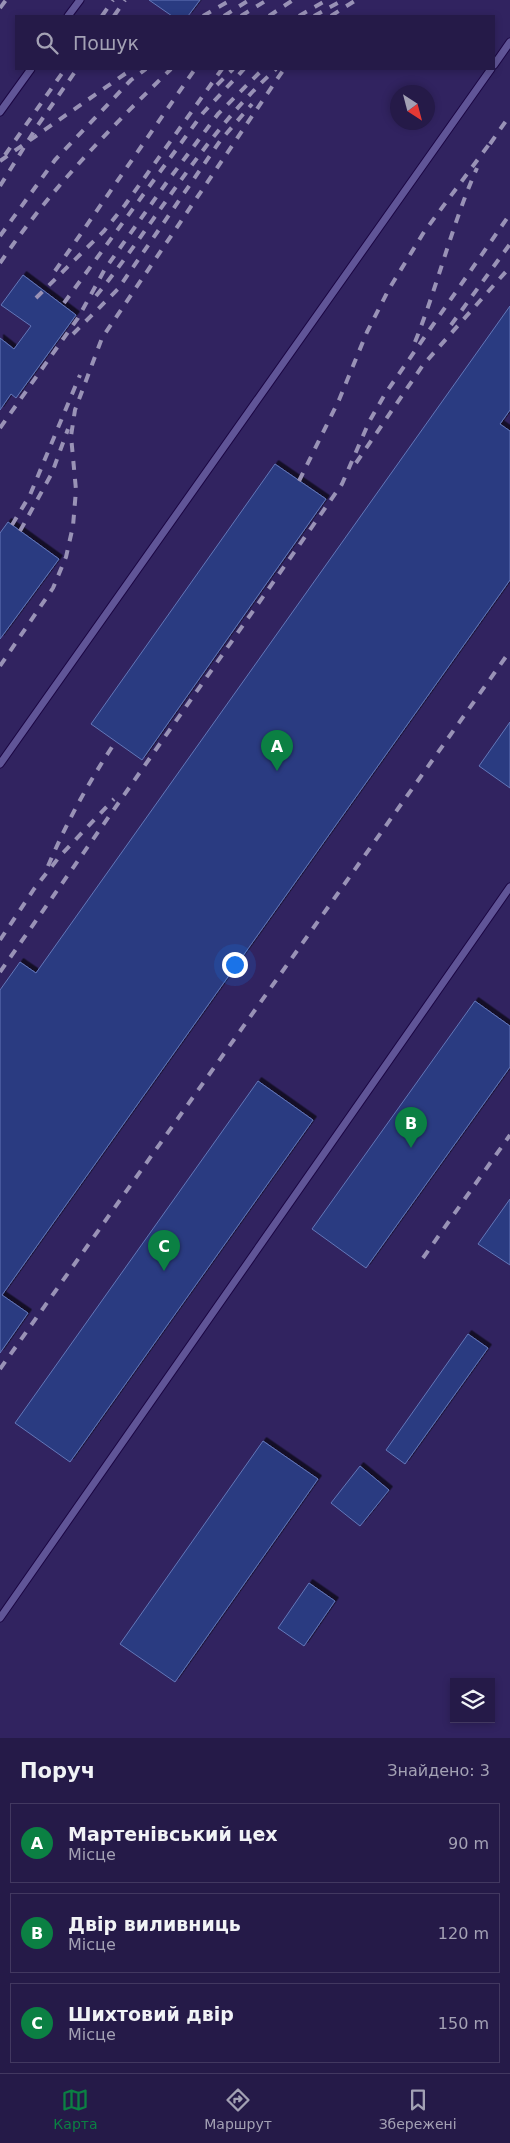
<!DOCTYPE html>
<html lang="uk">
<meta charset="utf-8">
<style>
:root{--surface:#251a48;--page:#312752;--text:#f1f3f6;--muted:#a3a1b4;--line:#423860;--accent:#0b8043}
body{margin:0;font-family:"DejaVu Sans",sans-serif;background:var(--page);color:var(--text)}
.controls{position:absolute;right:15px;bottom:15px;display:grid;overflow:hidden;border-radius:0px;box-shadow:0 2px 8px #0003}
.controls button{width:45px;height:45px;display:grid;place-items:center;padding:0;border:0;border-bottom:1px solid var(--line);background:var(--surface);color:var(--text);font:25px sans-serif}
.compass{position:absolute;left:390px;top:85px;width:45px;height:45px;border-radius:50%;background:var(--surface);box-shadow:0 2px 8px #0003;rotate:144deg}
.you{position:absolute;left:234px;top:964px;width:18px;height:18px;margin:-12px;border:4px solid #fff;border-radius:50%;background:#1a73e8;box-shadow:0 0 0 8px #1a73e833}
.badge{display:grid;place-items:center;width:32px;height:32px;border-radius:50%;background:var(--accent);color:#fff;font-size:16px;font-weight:700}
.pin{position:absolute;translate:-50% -41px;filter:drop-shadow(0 1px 2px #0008)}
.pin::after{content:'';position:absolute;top:26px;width:18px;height:15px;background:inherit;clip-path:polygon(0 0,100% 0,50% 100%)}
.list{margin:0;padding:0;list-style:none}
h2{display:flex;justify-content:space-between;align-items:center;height:65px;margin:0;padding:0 20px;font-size:21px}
h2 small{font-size:16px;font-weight:400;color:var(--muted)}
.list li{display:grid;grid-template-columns:32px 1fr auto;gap:15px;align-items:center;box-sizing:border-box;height:80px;margin:0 10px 10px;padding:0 10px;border:1px solid var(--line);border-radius:0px}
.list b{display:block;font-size:19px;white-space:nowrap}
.list p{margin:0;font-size:16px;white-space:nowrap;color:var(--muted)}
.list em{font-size:16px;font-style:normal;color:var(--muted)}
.icon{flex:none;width:28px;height:28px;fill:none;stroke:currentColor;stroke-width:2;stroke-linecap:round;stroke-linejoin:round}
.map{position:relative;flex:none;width:510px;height:1738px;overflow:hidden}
.search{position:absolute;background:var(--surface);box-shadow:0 2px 8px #0003;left:15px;right:15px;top:15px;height:55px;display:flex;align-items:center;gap:12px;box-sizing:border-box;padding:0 18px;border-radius:0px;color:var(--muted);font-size:19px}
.sheet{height:335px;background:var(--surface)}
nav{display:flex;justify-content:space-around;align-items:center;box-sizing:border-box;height:70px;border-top:1px solid var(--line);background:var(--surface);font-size:14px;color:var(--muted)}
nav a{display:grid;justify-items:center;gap:2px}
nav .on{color:var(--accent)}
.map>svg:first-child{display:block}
</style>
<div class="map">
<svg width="510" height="1738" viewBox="0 0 510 1738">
<defs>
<filter id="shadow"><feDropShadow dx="3.5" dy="-3.5" stdDeviation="0" flood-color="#0009"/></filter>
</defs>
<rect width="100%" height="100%" fill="#312360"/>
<g fill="#2a3b81" stroke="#6377b9" filter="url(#shadow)">
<path d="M149 0H200L188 16H172Z"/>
<path d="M23 275 76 315 16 398 11 394 0 410V338L14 349 31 326 1 305Z"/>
<path d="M510 306V410L500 424 510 431V580L2 1295 28 1313 0 1353V990L20 962 36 973Z"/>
<path d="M275 464 326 499 142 760 91 724Z"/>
<path d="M8 522 59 559 0 639V533Z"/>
<path d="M510 722V788L479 766Z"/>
<path d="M475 1001 510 1026V1067L366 1268 312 1229Z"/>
<path d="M258 1081 313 1120 70 1462 15 1423Z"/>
<path d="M510 1199V1265L478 1244Z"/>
<path d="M468 1334 488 1348 405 1464 386 1450Z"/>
<path d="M263 1441 318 1479 175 1682 120 1644Z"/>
<path d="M360 1466 389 1490 360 1526 331 1503Z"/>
<path d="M309 1583 335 1601 304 1646 278 1628Z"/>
</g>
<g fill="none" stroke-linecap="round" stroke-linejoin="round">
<defs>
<g id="service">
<path d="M68 16 80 0"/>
<path d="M494 65 510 42"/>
<path d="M0 112 31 69"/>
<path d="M0 764 491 69"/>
<path d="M0 1618 510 887"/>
</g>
</defs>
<use href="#service" stroke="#1b0643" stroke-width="9"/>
<use href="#service" stroke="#605597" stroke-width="7"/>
<g stroke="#9992b6" stroke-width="4" stroke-dasharray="9 9" stroke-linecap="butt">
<path d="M0 8 6 0"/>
<path d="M102 16 113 0"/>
<path d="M114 16 125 0"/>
<path d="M203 16 231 0"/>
<path d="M224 16 249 0"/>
<path d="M241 16 267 0"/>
<path d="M269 16 293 0"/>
<path d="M299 16 327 0"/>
<path d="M314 16 343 0"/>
<path d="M331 16 356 0"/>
<path d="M217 85 233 69"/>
<path d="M490 144 510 115"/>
<path d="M5 155 65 69"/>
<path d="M0 161 132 69"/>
<path d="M0 186 38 125 77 69"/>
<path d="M0 236 55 160 131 80 146 69"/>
<path d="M0 263C49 191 109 129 171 69"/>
<path d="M55 271 195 69"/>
<path d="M96 296C157 221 204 134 276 69"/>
<path d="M36 298 104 231 125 205 222 69"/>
<path d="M64 303 203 113 244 69"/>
<path d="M451 325 510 244"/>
<path d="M73 334 118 289 220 141 252 104"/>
<path d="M415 342C438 285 452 224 477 168"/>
<path d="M0 428 78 318 105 269 167 182 218 114 263 69"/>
<path d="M356 463 423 365 510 267"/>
<path d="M299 481 339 400 367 332 389 289 424 232 493 139"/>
<path d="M12 525 30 495 80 375"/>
<path d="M20 531 52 473 68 429"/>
<path d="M0 666 53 588 66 557 73 526 76 490 71 436 75 410 102 338 284 69"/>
<path d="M48 866C66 824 87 785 112 747"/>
<path d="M0 940 34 889 60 856 114 799"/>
<path d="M0 972 342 484 369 422 385 394 510 214"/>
<path d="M423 1258 510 1135"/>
<path d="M0 1369 510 651"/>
</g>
</g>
</svg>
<div class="controls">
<button><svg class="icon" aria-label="layers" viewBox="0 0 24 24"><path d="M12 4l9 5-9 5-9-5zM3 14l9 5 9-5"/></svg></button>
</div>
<svg class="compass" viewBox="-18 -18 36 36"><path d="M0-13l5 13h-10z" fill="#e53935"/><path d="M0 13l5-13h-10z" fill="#a3a1b4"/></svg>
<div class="you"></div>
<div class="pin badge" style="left:277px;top:771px">A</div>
<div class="pin badge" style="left:411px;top:1148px">B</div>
<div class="pin badge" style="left:164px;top:1271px">C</div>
<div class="search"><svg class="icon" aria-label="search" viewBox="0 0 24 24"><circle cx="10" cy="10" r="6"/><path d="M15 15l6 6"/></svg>Пошук</div>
</div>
<section class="sheet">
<h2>Поруч<small>Знайдено: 3</small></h2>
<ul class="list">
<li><span class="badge">A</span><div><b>Мартенівський цех</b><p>Місце</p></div><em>90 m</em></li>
<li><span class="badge">B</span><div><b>Двір виливниць</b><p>Місце</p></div><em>120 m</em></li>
<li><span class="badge">C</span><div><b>Шихтовий двір</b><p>Місце</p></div><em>150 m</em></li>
</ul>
</section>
<nav>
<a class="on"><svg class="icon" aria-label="map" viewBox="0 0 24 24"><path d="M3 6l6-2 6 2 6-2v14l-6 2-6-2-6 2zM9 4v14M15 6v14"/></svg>Карта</a>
<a><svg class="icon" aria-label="directions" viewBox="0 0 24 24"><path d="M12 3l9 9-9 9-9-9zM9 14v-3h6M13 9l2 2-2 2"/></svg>Маршрут</a>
<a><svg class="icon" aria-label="saved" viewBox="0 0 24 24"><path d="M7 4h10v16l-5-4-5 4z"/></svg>Збережені</a>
</nav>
